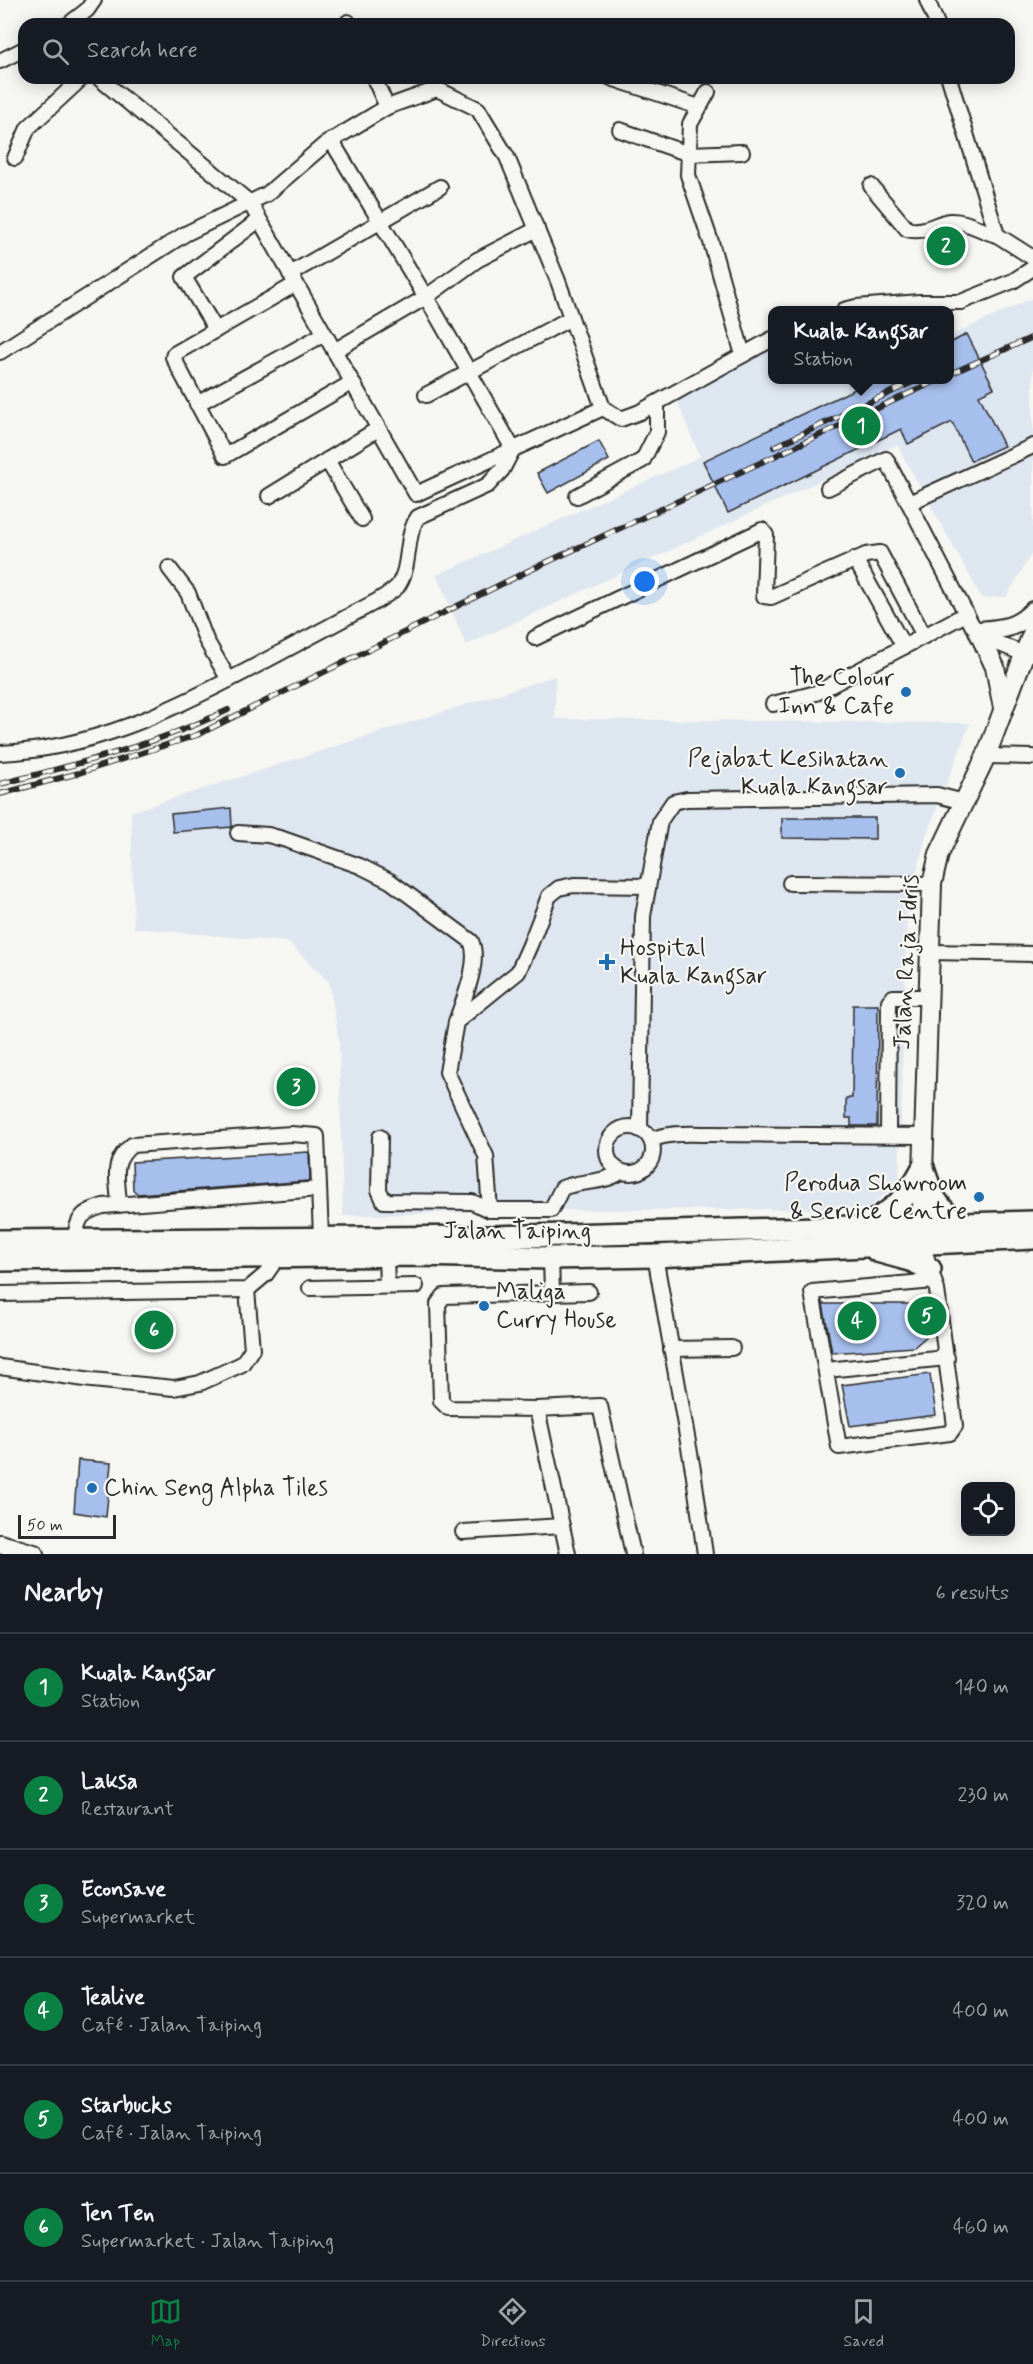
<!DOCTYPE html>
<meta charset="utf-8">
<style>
:root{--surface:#171b24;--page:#242831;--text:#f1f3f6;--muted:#9ea1a6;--line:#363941;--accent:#0b8043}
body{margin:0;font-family:Mynerve,sans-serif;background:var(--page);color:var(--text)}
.controls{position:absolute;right:18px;bottom:18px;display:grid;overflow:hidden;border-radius:12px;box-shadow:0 3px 15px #0003}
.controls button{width:54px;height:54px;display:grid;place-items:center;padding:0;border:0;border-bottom:2px solid var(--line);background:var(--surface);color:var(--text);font:30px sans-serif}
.scale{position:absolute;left:18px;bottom:15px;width:98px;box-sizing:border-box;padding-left:6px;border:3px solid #2b2b2b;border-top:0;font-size:16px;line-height:21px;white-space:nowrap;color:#2b2b2b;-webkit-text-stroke:4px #f6f6f2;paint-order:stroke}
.you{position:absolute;left:645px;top:582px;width:21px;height:21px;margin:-15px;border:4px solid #fff;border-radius:50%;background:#1a73e8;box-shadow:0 0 0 9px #1a73e833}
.badge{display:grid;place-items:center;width:39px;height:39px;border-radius:50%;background:var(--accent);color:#fff;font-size:20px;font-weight:700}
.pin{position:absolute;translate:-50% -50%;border:3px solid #fff;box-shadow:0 2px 6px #0006}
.popup{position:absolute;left:768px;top:306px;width:186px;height:78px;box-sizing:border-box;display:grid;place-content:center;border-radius:12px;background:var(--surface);filter:drop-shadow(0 2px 4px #0005);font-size:20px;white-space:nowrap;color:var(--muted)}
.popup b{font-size:22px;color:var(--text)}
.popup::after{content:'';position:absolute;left:50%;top:100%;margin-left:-12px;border:12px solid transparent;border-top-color:var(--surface)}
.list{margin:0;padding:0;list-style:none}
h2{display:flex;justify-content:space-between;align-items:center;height:78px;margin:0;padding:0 24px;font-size:26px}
h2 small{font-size:20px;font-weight:400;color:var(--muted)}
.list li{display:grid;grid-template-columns:39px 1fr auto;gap:18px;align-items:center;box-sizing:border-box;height:108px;padding:0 24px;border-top:2px solid var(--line)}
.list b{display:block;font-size:22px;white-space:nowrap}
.list p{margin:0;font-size:20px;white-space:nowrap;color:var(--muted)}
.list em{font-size:20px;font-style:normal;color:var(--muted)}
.icon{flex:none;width:33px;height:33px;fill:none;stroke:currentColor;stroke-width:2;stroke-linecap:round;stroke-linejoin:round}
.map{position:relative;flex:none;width:1033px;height:1554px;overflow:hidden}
.search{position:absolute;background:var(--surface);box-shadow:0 3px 15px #0003;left:18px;right:18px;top:18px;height:66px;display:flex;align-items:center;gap:15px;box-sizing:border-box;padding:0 21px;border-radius:18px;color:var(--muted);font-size:22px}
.sheet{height:726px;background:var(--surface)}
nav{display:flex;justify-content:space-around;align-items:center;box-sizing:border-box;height:84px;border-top:2px solid var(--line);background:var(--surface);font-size:16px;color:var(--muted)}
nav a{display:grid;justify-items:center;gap:3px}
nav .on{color:var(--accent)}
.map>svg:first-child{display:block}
</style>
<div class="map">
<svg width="1033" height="1554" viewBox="0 0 1033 1554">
<rect width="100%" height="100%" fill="#f6f6f2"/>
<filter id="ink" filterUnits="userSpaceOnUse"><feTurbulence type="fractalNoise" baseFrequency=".0167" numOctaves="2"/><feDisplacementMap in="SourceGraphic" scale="12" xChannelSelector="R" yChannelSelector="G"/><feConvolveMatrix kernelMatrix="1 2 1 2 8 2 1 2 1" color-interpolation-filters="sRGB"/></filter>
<g filter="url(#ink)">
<g fill="#dee6f0">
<path d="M1033 298V551L1006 597 982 598 897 445 466 645 437 575 700 457 675 396 772 349V380H950V336Z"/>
<path d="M555 676V719L970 723 926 836 907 913 899 1182 867 1209 535 1210 343 1216 339 1040 329 982 288 942 134 928 131 812Z"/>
</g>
<g fill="#a7bfed" stroke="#2b2b2b" stroke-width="1.5">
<path d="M967 334 994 388 979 395 1004 446 971 461 952 422 908 444 901 429 728 513 703 461 874 380H950V343Z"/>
<path d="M599 441 609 460 548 493 537 473Z"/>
<path d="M231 808 232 827 173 832 171 814Z"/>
<path d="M782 818H875V839L782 838Z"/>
<path d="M853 1005H878L877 1126H851V1118H846V1098H852Z"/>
<path d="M309 1152 310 1179 308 1181 138 1194 133 1190 132 1162Z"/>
<path d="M823 1304H921L927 1336 914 1347 832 1353Z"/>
<path d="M930 1374 936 1415 850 1426 842 1385Z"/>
<path d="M78 1460 111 1463 106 1517 74 1512Z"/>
</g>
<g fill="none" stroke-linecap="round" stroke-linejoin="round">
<defs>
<g id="minor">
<path d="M927 0 937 24"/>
<path d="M348 22 349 24"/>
<path d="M69 24 87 10 94 0"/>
<path d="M0 61 24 49"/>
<path d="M99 78 250 203 416 494 603 408"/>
<path d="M374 78 387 107"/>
<path d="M611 78 699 107"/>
<path d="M949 78 997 235 1033 258"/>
<path d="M708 92 690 124 688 175 711 242 743 355"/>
<path d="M620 130 689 154 742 152"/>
<path d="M15 158 28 128 82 78"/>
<path d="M871 186 907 229C923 234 936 223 950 221 967 220 982 232 997 235"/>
<path d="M290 274 440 187"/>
<path d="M296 284 174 354 173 357 225 456 351 383"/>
<path d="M844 310 856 307 920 302H961L1013 281 1033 268"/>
<path d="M216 330 184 277 259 220"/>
<path d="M334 351 426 297 477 260 537 229"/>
<path d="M0 352 185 234 267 194 324 145 387 107 437 89 478 109 507 157 558 281 603 408 621 419 640 412 772 339"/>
<path d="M426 395 571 318"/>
<path d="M197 404 324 334"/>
<path d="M327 460 362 519"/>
<path d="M828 488 886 459 972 625 985 638 1024 654"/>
<path d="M269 496 378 429"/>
<path d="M577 496 643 460 657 432V403"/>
<path d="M909 503 1033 446"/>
<path d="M855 559 904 647"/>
<path d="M169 568 188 593 206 640 229 680"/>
<path d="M535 638 762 530 766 535 764 596 771 597 866 555 880 553 924 636"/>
<path d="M773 704 816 693 966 614"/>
<path d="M0 753C92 749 168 712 248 670 291 647 334 624 377 601 383 597 392 592 397 587 412 567 404 537 418 517L488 485 502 470 513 449 436 314 331 140"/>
<path d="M986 756 1033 757"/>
<path d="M238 833 268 835 283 839 360 866 390 881 471 941C481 962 463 1000 456 1022"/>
<path d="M790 883 932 884"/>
<path d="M930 952 1033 954"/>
<circle cx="630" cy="1150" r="23"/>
<path d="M640 1130 643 916 660 821 673 802 687 799 937 795 964 802"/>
<path d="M888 1135 889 1001 893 997H929"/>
<path d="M380 1137 379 1190 384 1201 472 1202 490 1210H551L562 1188C581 1180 603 1184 621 1172"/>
<path d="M651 1140C670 1132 691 1134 711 1134L924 1136"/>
<path d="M119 1205C118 1179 110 1162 132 1145L291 1134 317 1136 321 1237"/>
<path d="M490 1210 486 1156 447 1072 456 1022 518 972 530 945 549 896 559 888 574 885 648 886"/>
<path d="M74 1240C79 1217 80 1213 103 1206L319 1189"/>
<path d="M922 1243 937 1290 955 1426 950 1433 839 1447 812 1292 934 1281"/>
<path d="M386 1256 387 1286"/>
<path d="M655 1256 693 1470 705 1554"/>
<path d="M551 1258 552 1292"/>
<path d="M310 1288 416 1286"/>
<path d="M589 1292 444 1296 438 1304 441 1401 448 1408 537 1409 600 1406 633 1554"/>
<path d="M0 1294 247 1290 266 1274 278 1257"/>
<path d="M671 1349 732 1348"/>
<path d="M0 1367 92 1380 174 1388 200 1383 242 1364 252 1349 247 1290"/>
<path d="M826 1370 947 1358"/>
<path d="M537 1409 568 1554"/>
<path d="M463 1532 562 1526"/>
</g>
<g id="major">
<path d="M1003 708 995 667 978 631C1002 629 1015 629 1033 611"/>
<path d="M921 1238 932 884 939 854 986 756 1033 631"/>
<path d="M0 1544 34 1554"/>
</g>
<g id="highway">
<path d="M923 1168C932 1196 936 1208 961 1224"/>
<path d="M867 1225C898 1207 906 1199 923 1168"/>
<path d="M0 1241 492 1237 1033 1222"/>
<path d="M877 1251 910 1260 930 1269"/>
<path d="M0 1260 417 1255 551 1258 655 1256 1033 1238"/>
</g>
</defs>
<use href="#minor" stroke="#2b2b2b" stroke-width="18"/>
<use href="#major" stroke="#2b2b2b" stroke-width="22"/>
<use href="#highway" stroke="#2b2b2b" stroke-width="26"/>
<use href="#minor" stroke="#f6f6f2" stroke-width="14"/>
<use href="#major" stroke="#f6f6f2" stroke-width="18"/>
<use href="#highway" stroke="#f6f6f2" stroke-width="21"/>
<defs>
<g id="rail">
<path d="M950 374 1033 337"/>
<path d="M774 447 917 380"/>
<path d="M0 784C78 764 155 745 228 710"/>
<path d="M0 794 79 773 197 735 528 571 938 380"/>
</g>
</defs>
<use href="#rail" stroke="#2b2b2b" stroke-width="6"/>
<use href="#rail" stroke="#f6f6f2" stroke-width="4" stroke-dasharray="11" stroke-linecap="butt"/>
</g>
</g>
<g fill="#1f6fb2" stroke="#f6f6f2" stroke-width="2">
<circle cx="906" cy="692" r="6"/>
<circle cx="900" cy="773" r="6"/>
<path d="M604 953h6v6h6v6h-6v6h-6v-6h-6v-6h6z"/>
<circle cx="979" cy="1197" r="6"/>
<circle cx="484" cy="1306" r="6"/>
<circle cx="92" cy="1488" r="6"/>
</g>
<g text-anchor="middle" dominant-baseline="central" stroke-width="4.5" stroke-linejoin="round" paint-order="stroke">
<g font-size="24" fill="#2b2b2b" stroke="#f6f6f2" text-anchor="end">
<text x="894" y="678">The Colour<tspan x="894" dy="28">Inn &amp; Cafe</tspan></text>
<text x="888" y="759">Pejabat Kesihatan<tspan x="888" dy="28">Kuala Kangsar</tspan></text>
<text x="620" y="948" text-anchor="start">Hospital<tspan x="620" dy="28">Kuala Kangsar</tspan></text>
<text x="967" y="1183">Perodua Showroom<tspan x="967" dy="28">&amp; Service Centre</tspan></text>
<text x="496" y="1292" text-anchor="start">Maliga<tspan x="496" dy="28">Curry House</tspan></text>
<text x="104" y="1488" text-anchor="start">Chin Seng Alpha Tiles</text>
</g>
<g font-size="24" fill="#2b2b2b" stroke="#f6f6f2">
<text transform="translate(907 962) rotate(-87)">Jalan Raja Idris</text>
<text x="517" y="1231">Jalan Taiping</text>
</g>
</g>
</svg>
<div class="controls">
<button><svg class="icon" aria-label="locate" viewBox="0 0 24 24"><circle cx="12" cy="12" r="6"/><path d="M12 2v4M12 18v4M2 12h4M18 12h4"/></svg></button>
</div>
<div class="scale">50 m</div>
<div class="you"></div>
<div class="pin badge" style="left:861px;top:426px">1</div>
<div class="popup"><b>Kuala Kangsar</b>Station</div>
<div class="pin badge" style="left:946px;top:246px">2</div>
<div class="pin badge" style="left:296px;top:1087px">3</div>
<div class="pin badge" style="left:857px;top:1321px">4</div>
<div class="pin badge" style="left:927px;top:1316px">5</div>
<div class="pin badge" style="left:154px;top:1330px">6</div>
<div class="search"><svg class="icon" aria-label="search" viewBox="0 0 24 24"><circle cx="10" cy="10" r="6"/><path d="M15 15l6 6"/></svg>Search here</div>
</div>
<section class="sheet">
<h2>Nearby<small>6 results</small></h2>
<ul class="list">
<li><span class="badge">1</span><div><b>Kuala Kangsar</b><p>Station</p></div><em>140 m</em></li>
<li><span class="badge">2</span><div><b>Laksa</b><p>Restaurant</p></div><em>230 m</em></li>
<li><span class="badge">3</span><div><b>Econsave</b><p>Supermarket</p></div><em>320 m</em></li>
<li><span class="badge">4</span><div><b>Tealive</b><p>Café · Jalan Taiping</p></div><em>400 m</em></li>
<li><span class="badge">5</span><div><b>Starbucks</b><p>Café · Jalan Taiping</p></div><em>400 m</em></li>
<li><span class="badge">6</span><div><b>Ten Ten</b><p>Supermarket · Jalan Taiping</p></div><em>460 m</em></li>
</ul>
</section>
<nav>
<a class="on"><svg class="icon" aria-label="map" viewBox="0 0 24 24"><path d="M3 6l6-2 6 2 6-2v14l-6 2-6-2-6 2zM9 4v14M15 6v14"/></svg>Map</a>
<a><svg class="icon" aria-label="directions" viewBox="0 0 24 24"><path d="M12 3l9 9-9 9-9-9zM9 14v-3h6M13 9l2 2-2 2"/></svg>Directions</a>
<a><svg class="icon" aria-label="saved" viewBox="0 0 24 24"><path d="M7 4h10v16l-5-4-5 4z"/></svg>Saved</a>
</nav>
